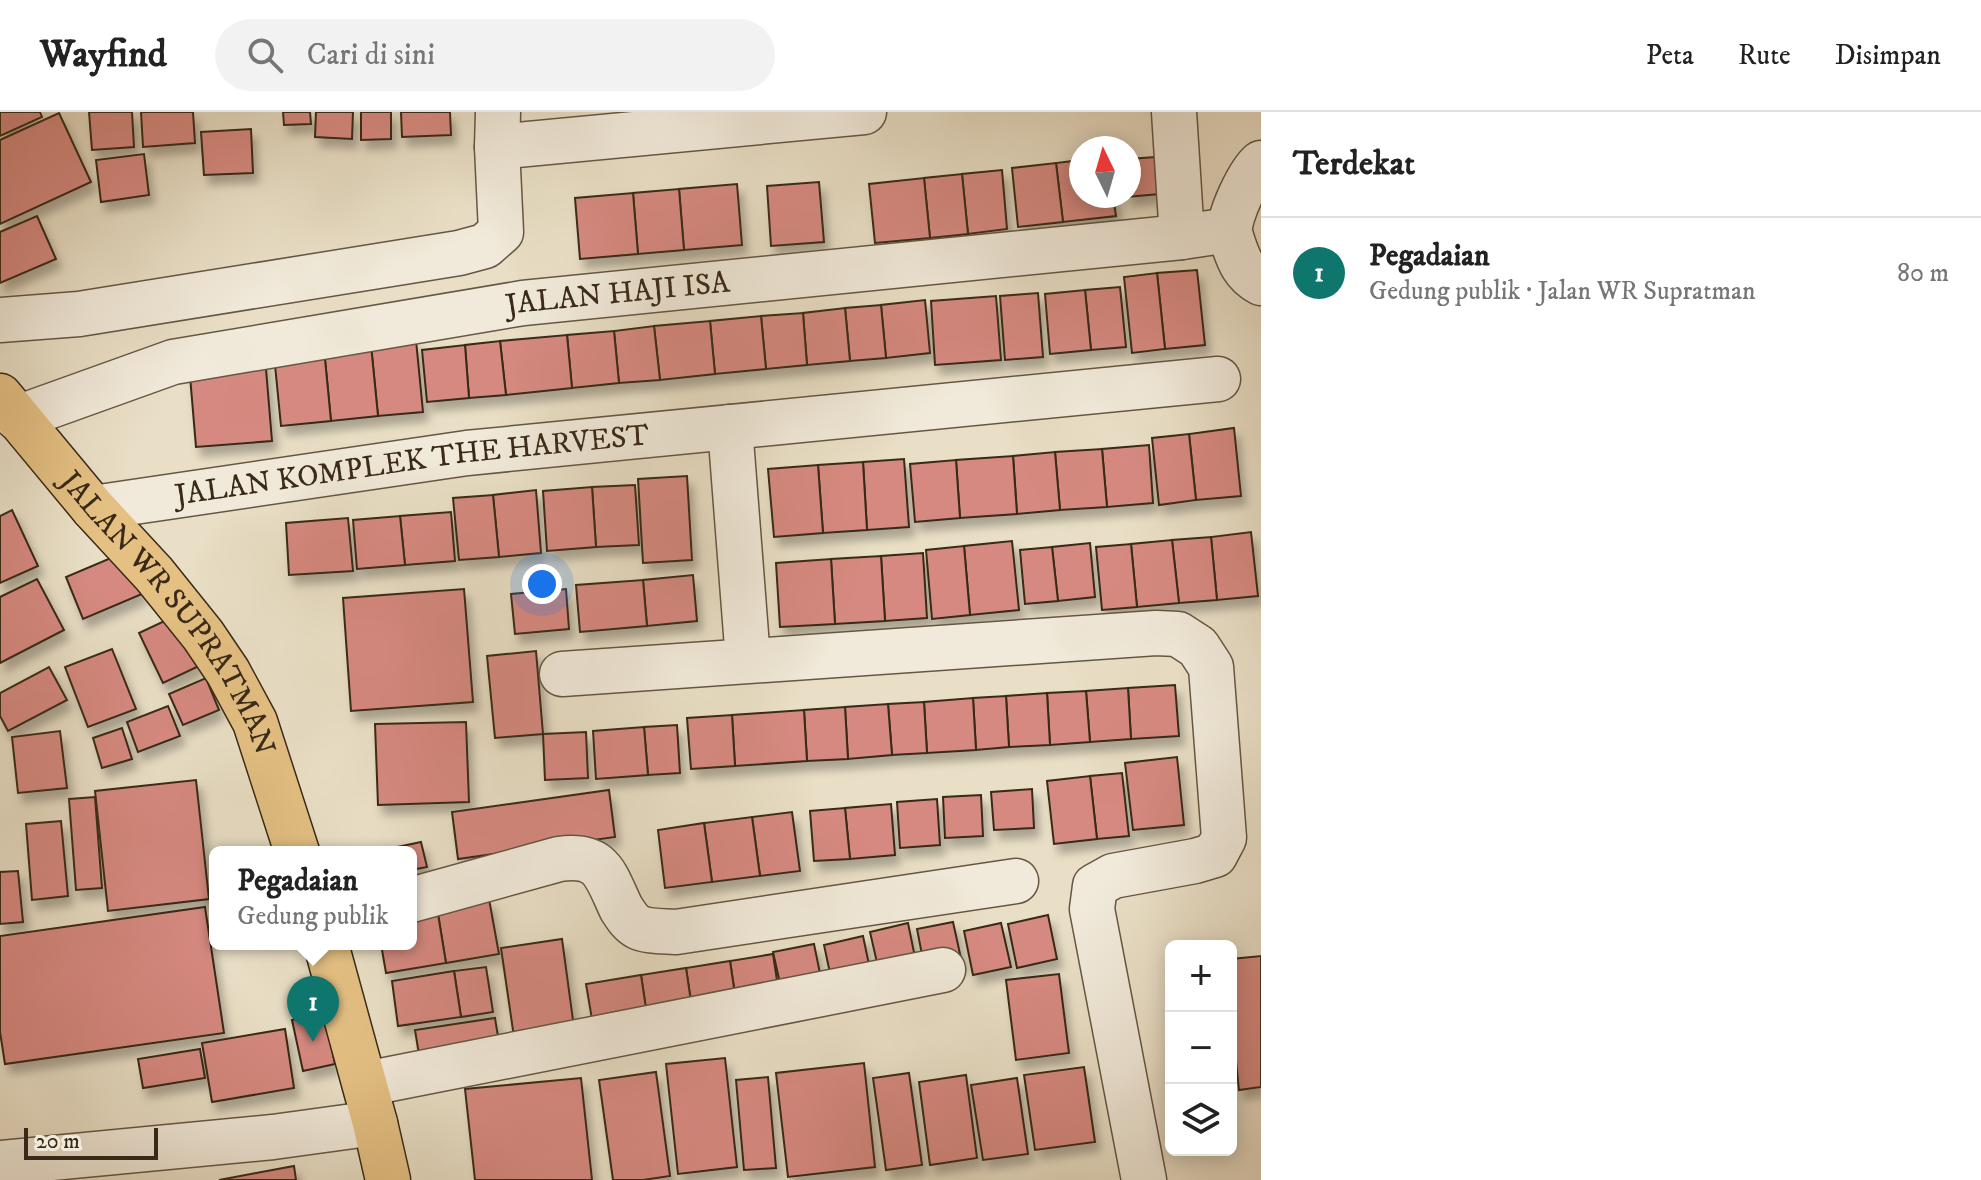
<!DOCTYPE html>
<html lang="id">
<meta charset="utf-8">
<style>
:root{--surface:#fff;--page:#f2f2f2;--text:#222;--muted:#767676;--line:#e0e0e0;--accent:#0f766e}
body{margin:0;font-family:"IM FELL DW Pica",serif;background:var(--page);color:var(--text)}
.controls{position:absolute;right:24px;bottom:24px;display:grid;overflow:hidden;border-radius:12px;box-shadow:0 4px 20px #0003}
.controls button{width:72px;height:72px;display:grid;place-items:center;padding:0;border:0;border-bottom:2px solid var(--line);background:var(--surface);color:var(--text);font:40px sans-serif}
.compass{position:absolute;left:1069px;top:24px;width:72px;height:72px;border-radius:50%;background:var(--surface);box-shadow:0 4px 20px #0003;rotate:355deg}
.scale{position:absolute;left:24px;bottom:20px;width:134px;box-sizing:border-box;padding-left:8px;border:4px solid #392a17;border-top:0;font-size:22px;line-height:28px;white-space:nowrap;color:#392a17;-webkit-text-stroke:6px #f1eada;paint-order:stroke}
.you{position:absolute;left:542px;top:472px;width:28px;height:28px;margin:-20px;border:6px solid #fff;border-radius:50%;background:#1a73e8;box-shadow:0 0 0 12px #1a73e833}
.badge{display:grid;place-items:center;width:52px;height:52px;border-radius:50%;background:var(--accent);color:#fff;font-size:26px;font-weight:700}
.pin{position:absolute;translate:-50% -66px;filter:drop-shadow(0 2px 4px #0008)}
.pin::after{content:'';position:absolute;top:42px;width:28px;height:24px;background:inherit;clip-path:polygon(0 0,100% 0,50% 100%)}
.popup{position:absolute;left:209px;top:734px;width:208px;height:104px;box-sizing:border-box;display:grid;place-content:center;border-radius:12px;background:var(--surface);filter:drop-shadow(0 2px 6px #0005);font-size:26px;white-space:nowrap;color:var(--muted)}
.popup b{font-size:30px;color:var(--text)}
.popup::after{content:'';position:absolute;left:50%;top:100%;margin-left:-16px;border:16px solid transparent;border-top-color:var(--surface)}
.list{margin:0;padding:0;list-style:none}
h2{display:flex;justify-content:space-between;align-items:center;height:104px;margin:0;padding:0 32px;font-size:34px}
h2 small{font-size:26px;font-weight:400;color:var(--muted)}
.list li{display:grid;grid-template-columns:52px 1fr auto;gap:24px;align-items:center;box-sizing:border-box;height:112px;padding:0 32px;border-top:2px solid var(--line)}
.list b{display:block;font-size:30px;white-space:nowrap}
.list p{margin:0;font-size:26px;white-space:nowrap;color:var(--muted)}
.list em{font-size:26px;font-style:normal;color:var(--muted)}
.icon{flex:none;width:44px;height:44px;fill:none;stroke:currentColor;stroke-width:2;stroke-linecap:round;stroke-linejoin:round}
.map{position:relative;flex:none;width:1261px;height:1068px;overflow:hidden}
header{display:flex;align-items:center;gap:48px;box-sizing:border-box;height:112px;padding:0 40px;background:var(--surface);border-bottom:2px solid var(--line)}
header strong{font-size:38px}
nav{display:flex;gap:44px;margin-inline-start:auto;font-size:28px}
.search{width:560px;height:72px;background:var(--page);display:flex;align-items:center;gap:20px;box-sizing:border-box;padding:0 28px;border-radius:44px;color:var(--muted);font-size:30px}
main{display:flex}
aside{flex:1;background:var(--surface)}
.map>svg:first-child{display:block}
</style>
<header>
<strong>Wayfind</strong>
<div class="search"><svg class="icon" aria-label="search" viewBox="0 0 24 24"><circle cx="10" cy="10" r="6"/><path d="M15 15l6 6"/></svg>Cari di sini</div>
<nav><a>Peta</a><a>Rute</a><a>Disimpan</a></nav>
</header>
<main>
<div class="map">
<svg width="1261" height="1068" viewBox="0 0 1261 1068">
<defs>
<filter id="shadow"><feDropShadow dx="5" dy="9" stdDeviation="4" flood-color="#0004"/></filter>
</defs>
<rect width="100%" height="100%" fill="#e9dfc6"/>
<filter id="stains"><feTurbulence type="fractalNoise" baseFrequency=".0025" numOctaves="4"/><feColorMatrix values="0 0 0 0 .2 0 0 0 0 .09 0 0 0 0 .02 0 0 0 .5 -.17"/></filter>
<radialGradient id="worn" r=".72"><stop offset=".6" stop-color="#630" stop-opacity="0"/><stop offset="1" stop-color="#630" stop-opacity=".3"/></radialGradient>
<g fill="#d68980" stroke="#392a17" stroke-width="2" filter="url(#shadow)">
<path d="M0 0H40L42 5 0 24Z"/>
<path d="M89 0H132L134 35 92 38Z"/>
<path d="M141 0H193L195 31 143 35Z"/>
<path d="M283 0H310L311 12 284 13Z"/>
<path d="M316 0H353L352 27 315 25Z"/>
<path d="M361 0H391V27L361 28Z"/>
<path d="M401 0H450L451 23 402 25Z"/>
<path d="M59 1 91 70 0 112V28Z"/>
<path d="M251 17 253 61 204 63 201 20Z"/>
<path d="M144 42 149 83 101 90 96 48Z"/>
<path d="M1169 44 1171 81 1126 85 1129 84V47Z"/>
<path d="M1081 48V84H1113L1116 104 1063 110 1056 51Z"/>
<path d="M1056 51 1063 110 1018 115 1012 56Z"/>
<path d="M1002 58 1007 117 968 122 962 62Z"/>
<path d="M962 62 968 122 930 126 924 66Z"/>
<path d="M924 66 930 126 875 131 869 72Z"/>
<path d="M819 70 824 130 771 134 767 74Z"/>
<path d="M737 72 742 133 684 138 679 77Z"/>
<path d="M679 77 684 138 638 142 633 81Z"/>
<path d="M633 81 638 142 580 147 575 86Z"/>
<path d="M37 104 56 147 0 171V120Z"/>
<path d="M1197 158 1205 233 1165 237 1157 161Z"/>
<path d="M1157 161 1165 237 1132 241 1124 165Z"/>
<path d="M1120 175 1126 235 1091 238 1085 178Z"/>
<path d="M1085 178 1091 238 1050 242 1045 182Z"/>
<path d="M1038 181 1043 245 1005 248 1000 184Z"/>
<path d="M996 184 1001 248 935 253 931 189Z"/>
<path d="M925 188 930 241 886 246 881 193Z"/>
<path d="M881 193 886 246 850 249 845 196Z"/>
<path d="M845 196 850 249 807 253 803 201Z"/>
<path d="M803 201 807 253 766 257 761 204Z"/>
<path d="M761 204 766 257 715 262 710 209Z"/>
<path d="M710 209 715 262 660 268 654 214Z"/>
<path d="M654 214 660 268 619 271 614 219Z"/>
<path d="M614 219 619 271 572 276 567 223Z"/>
<path d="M567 223 572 276 506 283 500 229Z"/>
<path d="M416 228 423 300 378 304 371 233Z"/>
<path d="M500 229 506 283 469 286 465 233Z"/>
<path d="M371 233 378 304 331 309 324 237Z"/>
<path d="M465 233 469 286 427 290 422 238Z"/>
<path d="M324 237 331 309 281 314 274 243Z"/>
<path d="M265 245 272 329 196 335 189 252Z"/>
<path d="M1234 316 1241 384 1196 388 1189 322Z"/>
<path d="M1189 322 1196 388 1159 393 1152 326Z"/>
<path d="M1149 333 1153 391 1107 395 1102 337Z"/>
<path d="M1102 337 1107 395 1060 398 1055 340Z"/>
<path d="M1055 340 1060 398 1017 402 1013 344Z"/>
<path d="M1013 344 1017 402 960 406 956 348Z"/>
<path d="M904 347 909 415 867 418 863 350Z"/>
<path d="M956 348 960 406 915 410 910 352Z"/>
<path d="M863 350 867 418 823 421 818 353Z"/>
<path d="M818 353 823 421 774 425 768 357Z"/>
<path d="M687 364 692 448 643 451 638 367Z"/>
<path d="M635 373 639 433 596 435 592 375Z"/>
<path d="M592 375 596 435 547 439 543 379Z"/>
<path d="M536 378 541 441 499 445 493 383Z"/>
<path d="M493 383 499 445 459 448 453 386Z"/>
<path d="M12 398 38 454 0 471V404Z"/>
<path d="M451 400 455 449 405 453 400 404Z"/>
<path d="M400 404 405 453 357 457 353 408Z"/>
<path d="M348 406 353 459 289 463 286 411Z"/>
<path d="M1251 420 1258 484 1217 488 1211 425Z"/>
<path d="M1211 425 1217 488 1179 491 1172 428Z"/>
<path d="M1172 428 1179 491 1137 495 1131 432Z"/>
<path d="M1012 429 1019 498 970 503 964 434Z"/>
<path d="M1090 431 1095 485 1058 489 1052 435Z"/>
<path d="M1131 432 1137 495 1102 498 1096 435Z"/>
<path d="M964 434 970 503 932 507 926 438Z"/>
<path d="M1052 435 1058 489 1025 492 1020 438Z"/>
<path d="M125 440 142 482 83 507 66 465Z"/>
<path d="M923 441 927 506 885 509 881 444Z"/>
<path d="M881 444 885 509 835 512 831 447Z"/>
<path d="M831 447 835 512 780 515 776 451Z"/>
<path d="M693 463 697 509 647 514 643 468Z"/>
<path d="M37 467 64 518 0 551V485Z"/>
<path d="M643 468 647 514 580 520 576 473Z"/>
<path d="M464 477 473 590 351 599 343 486Z"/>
<path d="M566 477 569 517 515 522 511 482Z"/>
<path d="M175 504 199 554 163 571 139 521Z"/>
<path d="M112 537 136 597 88 615 65 555Z"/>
<path d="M536 539 543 622 495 626 487 544Z"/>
<path d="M49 555 67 588 8 619 0 604V581Z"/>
<path d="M206 566 219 598 183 613 169 582Z"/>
<path d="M1175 573 1179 624 1131 627 1128 576Z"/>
<path d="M1128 576 1131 627 1090 630 1086 579Z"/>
<path d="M1086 579 1090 630 1050 633 1047 581Z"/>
<path d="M1047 581 1050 633 1009 635 1006 584Z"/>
<path d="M1006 584 1009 635 976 638 973 586Z"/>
<path d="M973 586 976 638 927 641 924 590Z"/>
<path d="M924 590 927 641 892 643 888 592Z"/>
<path d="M888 592 892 643 848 647 845 595Z"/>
<path d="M168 594 180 624 138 640 127 610Z"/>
<path d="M845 595 848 647 807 649 804 598Z"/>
<path d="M804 598 807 649 735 654 732 603Z"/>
<path d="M732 603 735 654 691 657 687 606Z"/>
<path d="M466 610 469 690 378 693 375 612Z"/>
<path d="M677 613 680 661 648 663 644 615Z"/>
<path d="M644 615 648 663 596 667 593 619Z"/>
<path d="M122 616 132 647 102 656 93 626Z"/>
<path d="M60 619 67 676 18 681 12 625Z"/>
<path d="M586 620 588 666 545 668 543 622Z"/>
<path d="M1177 645 1184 713 1133 718 1125 651Z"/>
<path d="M1122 661 1129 724 1097 727 1090 664Z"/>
<path d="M1090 664 1097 727 1054 732 1047 669Z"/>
<path d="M196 668 209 787 108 799 95 679Z"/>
<path d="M1032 677 1034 716 994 718 991 680Z"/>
<path d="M609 678 615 725 458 747 452 700Z"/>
<path d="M981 683 983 724 945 726 943 685Z"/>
<path d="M95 685 102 776 76 778 69 687Z"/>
<path d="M937 687 940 733 900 736 897 690Z"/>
<path d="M891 692 895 743 850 747 845 696Z"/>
<path d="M845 696 850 747 814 749 810 699Z"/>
<path d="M792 700 800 759 760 764 752 705Z"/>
<path d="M752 705 760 764 712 770 704 711Z"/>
<path d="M61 709 68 784 32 788 26 712Z"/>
<path d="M704 711 712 770 665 776 658 718Z"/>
<path d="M421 730 427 755 411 758V740H374Z"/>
<path d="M18 759 23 810 0 812V760Z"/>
<path d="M489 787 499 842 446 851 437 796Z"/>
<path d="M205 795 224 921 5 952 0 920V824Z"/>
<path d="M437 796 446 851 386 861 381 832H411V800Z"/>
<path d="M1048 803 1057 847 1017 856 1008 812Z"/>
<path d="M953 810 962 851 925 858 917 817Z"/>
<path d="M908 811 918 860 881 868 870 820Z"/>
<path d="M1001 811 1011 855 973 863 964 819Z"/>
<path d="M863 824 872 867 833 875 824 833Z"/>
<path d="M562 827 575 923 515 932 501 836Z"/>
<path d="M814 832 824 881 784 889 773 840Z"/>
<path d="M773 842 780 888 737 896 730 849Z"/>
<path d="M1261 844V975L1239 978 1231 901V847Z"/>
<path d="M730 849 737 896 693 903 686 856Z"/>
<path d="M486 855 493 900 461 905 454 859Z"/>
<path d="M686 856 693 903 648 910 641 863Z"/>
<path d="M454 859 461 905 398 914 392 869Z"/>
<path d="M1059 862 1069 941 1016 948 1006 868Z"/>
<path d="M641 863 648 910 594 919 586 872Z"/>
<path d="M324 901 335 952 303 959 292 908Z"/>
<path d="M495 906 501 943 421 955 415 918Z"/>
<path d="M285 917 294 976 212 990 202 931Z"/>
<path d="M200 937 205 966 143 976 138 947Z"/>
<path d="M725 946 737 1055 678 1062 666 952Z"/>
<path d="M864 951 875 1055 788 1065 776 961Z"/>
<path d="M1084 955 1095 1030 1035 1038 1024 963Z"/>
<path d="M656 960 670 1064 643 1068H613L599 968Z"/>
<path d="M909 961 922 1053 886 1058 873 966Z"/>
<path d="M966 963 977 1046 930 1053 919 970Z"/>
<path d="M768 965 776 1056 744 1058 736 968Z"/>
<path d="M581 966 592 1068H475L465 977Z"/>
<path d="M1017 966 1028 1042 983 1048 971 973Z"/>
<path d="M294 1054 296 1068H219Z"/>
</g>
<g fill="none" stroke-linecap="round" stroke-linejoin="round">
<defs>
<g id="minor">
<path d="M1174 0 1182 125"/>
<path d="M497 35 864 0"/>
<path d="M1261 51C1249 61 1229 103 1230 119 1230 123 1232 127 1233 131 1239 149 1244 162 1261 171"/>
<path d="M0 208 79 202 459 141 485 134 501 120 497 35 498 0"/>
<path id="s1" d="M17 306 173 250 523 191 1182 125 1229 118"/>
<path d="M730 315 748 548"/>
<path id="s2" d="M93 396 467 341 1218 267"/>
<path d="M562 562 1156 521 1178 522 1198 535 1211 555 1224 726 1215 743 1195 749 1113 764 1095 774 1092 797 1144 1068"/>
<path d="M411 788 559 747C602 741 605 762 621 796 625 802 630 811 638 815 648 820 664 819 676 820L1016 769"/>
<path d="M365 972 943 858"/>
<path d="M0 1051 273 1025 375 1011"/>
</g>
<g id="major">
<path id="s3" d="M0 284 93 396 154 462 203 523 228 560 255 610 297 740"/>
<path d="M326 832 375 1011 388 1068"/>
</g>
</defs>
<use href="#minor" stroke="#655743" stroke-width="47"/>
<use href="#major" stroke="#392a17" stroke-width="47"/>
<use href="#minor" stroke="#f1eada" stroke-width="44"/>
<use href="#major" stroke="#e4c083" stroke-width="44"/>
</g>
<g text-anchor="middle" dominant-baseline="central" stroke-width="8" stroke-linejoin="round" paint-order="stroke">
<g font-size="30" fill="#392a17" stroke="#f1eada">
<text stroke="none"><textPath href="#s1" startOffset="616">JALAN HAJI ISA</textPath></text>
<text stroke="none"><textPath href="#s2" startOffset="322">JALAN KOMPLEK THE HARVEST</textPath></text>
<text stroke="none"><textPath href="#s3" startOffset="276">JALAN WR SUPRATMAN</textPath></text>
</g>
</g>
<rect width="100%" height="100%" filter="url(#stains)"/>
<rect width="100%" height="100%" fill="url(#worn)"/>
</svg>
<div class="controls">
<button>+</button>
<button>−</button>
<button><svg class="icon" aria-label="layers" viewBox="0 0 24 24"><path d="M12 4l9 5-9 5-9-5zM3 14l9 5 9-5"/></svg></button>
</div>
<svg class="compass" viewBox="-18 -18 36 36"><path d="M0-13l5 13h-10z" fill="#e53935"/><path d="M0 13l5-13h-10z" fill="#767676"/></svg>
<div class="scale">20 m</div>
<div class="you"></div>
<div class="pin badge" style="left:313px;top:930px">1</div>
<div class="popup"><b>Pegadaian</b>Gedung publik</div>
</div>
<aside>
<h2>Terdekat<small></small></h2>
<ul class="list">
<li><span class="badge">1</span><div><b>Pegadaian</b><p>Gedung publik · Jalan WR Supratman</p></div><em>80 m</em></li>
</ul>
</aside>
</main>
